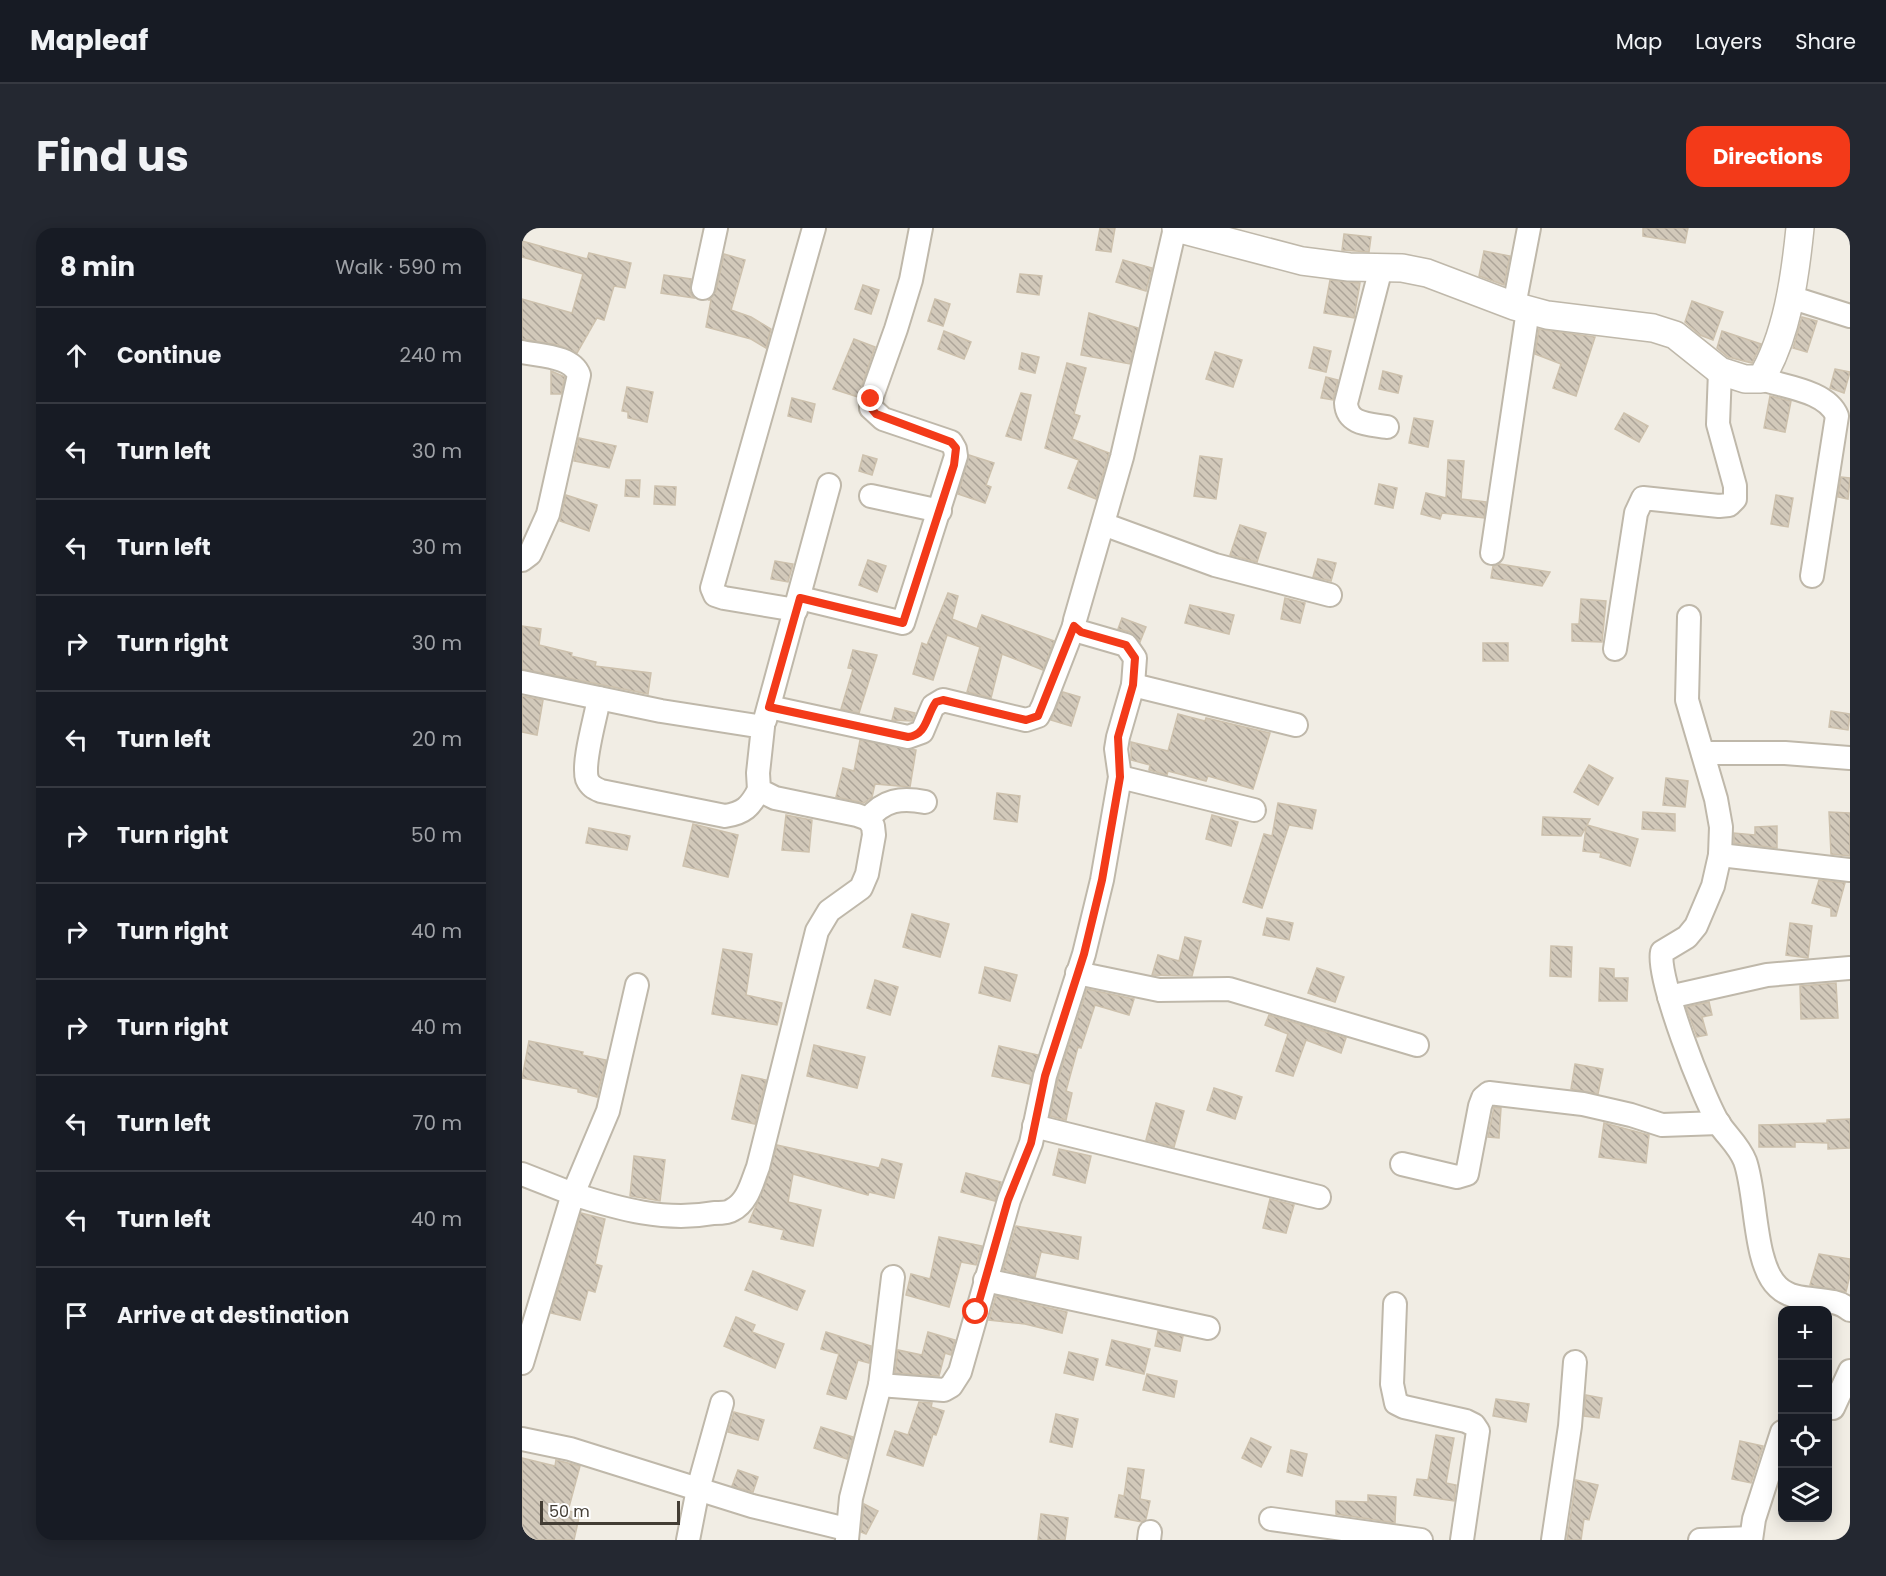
<!DOCTYPE html>
<meta charset="utf-8">
<style>
:root{--surface:#171b24;--page:#242831;--text:#f1f3f6;--muted:#9ea1a6;--line:#363941;--accent:#f33a19}
body{margin:0;font-family:Poppins,sans-serif;background:var(--page);color:var(--text)}
.controls{position:absolute;right:18px;bottom:18px;display:grid;overflow:hidden;border-radius:12px;box-shadow:0 3px 15px #0003}
.controls button{width:54px;height:54px;display:grid;place-items:center;padding:0;border:0;border-bottom:2px solid var(--line);background:var(--surface);color:var(--text);font:30px sans-serif}
.scale{position:absolute;left:18px;bottom:15px;width:140px;box-sizing:border-box;padding-left:6px;border:3px solid #433d34;border-top:0;font-size:16px;line-height:21px;white-space:nowrap;color:#433d34;-webkit-text-stroke:4px #fff;paint-order:stroke}
.stop{position:absolute;width:18px;height:18px;margin:-14px;border:4px solid #f33a19;border-radius:50%;background:#fff}
.stop.end{background:#f33a19;border-color:#fff;box-shadow:0 2px 6px #0008}
.list{margin:0;padding:0;list-style:none}
h2{display:flex;justify-content:space-between;align-items:center;height:78px;margin:0;padding:0 24px;font-size:26px}
h2 small{font-size:20px;font-weight:400;color:var(--muted)}
.list li{display:grid;grid-template-columns:39px 1fr auto;gap:18px;align-items:center;box-sizing:border-box;height:96px;padding:0 24px;border-top:2px solid var(--line)}
.list b{display:block;font-size:22px;white-space:nowrap}
.list em{font-size:20px;font-style:normal;color:var(--muted)}
.icon{flex:none;width:33px;height:33px;fill:none;stroke:currentColor;stroke-width:2;stroke-linecap:round;stroke-linejoin:round}
.map{position:relative;flex:none;width:1328px;height:1312px;overflow:hidden;border-radius:18px}
header{display:flex;align-items:center;gap:36px;box-sizing:border-box;height:84px;padding:0 30px;background:var(--surface);border-bottom:2px solid var(--line)}
header strong{font-size:28px}
nav{display:flex;gap:33px;margin-inline-start:auto;font-size:21px}
.intro{display:flex;align-items:center;justify-content:space-between;box-sizing:border-box;height:144px;padding:0 36px}
h1{margin:0;font-size:42px}
.button{padding:15px 27px;border-radius:18px;background:var(--accent);color:#fff;font-size:21px;font-weight:700}
main{display:flex;gap:36px;padding:0 36px}
aside{flex:1;background:var(--surface);border-radius:18px;box-shadow:0 3px 15px #0003}
.map>svg:first-child{display:block}
</style>
<header>
<strong>Mapleaf</strong>
<nav><a>Map</a><a>Layers</a><a>Share</a></nav>
</header>
<div class="intro"><h1>Find us</h1><a class="button">Directions</a></div>
<main>
<aside>
<h2>8 min<small>Walk · 590 m</small></h2>
<ul class="list">
<li><svg class="icon" aria-label="ahead" viewBox="0 0 24 24"><path d="M12 20V5M6 11l6-6 6 6"/></svg><div><b>Continue</b></div><em>240 m</em></li>
<li><svg class="icon" aria-label="left" viewBox="0 0 24 24"><path d="M17 20v-9H6M10 6l-5 5 5 5"/></svg><div><b>Turn left</b></div><em>30 m</em></li>
<li><svg class="icon" aria-label="left" viewBox="0 0 24 24"><path d="M17 20v-9H6M10 6l-5 5 5 5"/></svg><div><b>Turn left</b></div><em>30 m</em></li>
<li><svg class="icon" aria-label="right" viewBox="0 0 24 24"><path d="M7 20v-9h11M14 6l5 5-5 5"/></svg><div><b>Turn right</b></div><em>30 m</em></li>
<li><svg class="icon" aria-label="left" viewBox="0 0 24 24"><path d="M17 20v-9H6M10 6l-5 5 5 5"/></svg><div><b>Turn left</b></div><em>20 m</em></li>
<li><svg class="icon" aria-label="right" viewBox="0 0 24 24"><path d="M7 20v-9h11M14 6l5 5-5 5"/></svg><div><b>Turn right</b></div><em>50 m</em></li>
<li><svg class="icon" aria-label="right" viewBox="0 0 24 24"><path d="M7 20v-9h11M14 6l5 5-5 5"/></svg><div><b>Turn right</b></div><em>40 m</em></li>
<li><svg class="icon" aria-label="right" viewBox="0 0 24 24"><path d="M7 20v-9h11M14 6l5 5-5 5"/></svg><div><b>Turn right</b></div><em>40 m</em></li>
<li><svg class="icon" aria-label="left" viewBox="0 0 24 24"><path d="M17 20v-9H6M10 6l-5 5 5 5"/></svg><div><b>Turn left</b></div><em>70 m</em></li>
<li><svg class="icon" aria-label="left" viewBox="0 0 24 24"><path d="M17 20v-9H6M10 6l-5 5 5 5"/></svg><div><b>Turn left</b></div><em>40 m</em></li>
<li><svg class="icon" aria-label="arrive" viewBox="0 0 24 24"><path d="M6 21V4h12l-3 4 3 4H6"/></svg><div><b>Arrive at destination</b></div></li>
</ul>
</aside>
<div class="map">
<svg width="1328" height="1312" viewBox="0 0 1328 1312">
<defs>
<pattern id="building-back-hatch" width="6" height="6" patternUnits="userSpaceOnUse" patternTransform="scale(1.5)"><rect width="6" height="6" fill="#d2c9ba"/><path d="M-1 5l2 2M0 0l6 6M5-1l2 2" fill="none" stroke="#aca498"/></pattern>
</defs>
<rect width="100%" height="100%" fill="#f1ede4"/>
<g fill="url(#building-back-hatch)" stroke="#cdc1ad" stroke-width="1.5">
<path d="M578 0H593L589 24 574 22Z"/>
<path d="M1121 0H1166L1163 15 1121 8Z"/>
<path d="M822 6 849 9 847 24 820 22Z"/>
<path d="M0 13 65 31 67 25 109 35 103 60 92 58 82 92 75 90 55 125 36 117 0 111V71L50 85 61 46 0 29Z"/>
<path d="M962 23 988 28 982 57 957 48Z"/>
<path d="M202 26 223 32 209 82 229 89 249 101 244 120 229 111 184 99 189 72H187L194 63Z"/>
<path d="M601 32 630 40 624 63 594 54Z"/>
<path d="M498 46 520 48 517 67 495 64Z"/>
<path d="M142 47 169 51 168 64 172 70 139 65Z"/>
<path d="M808 52 838 55 832 90 802 85Z"/>
<path d="M341 57 357 62 349 86 333 81Z"/>
<path d="M413 71 428 76 421 98 406 93Z"/>
<path d="M1170 73 1201 84 1191 112 1178 107 1163 94Z"/>
<path d="M567 85 616 100 608 136 559 127Z"/>
<path d="M1280 89 1295 93 1285 124 1271 120Z"/>
<path d="M1017 101 1073 109 1054 168 1031 160 1039 136 1013 126Z"/>
<path d="M422 103 449 114 442 131 416 121Z"/>
<path d="M1200 103 1239 116 1230 135 1206 129 1195 120Z"/>
<path d="M332 111 353 119 336 169 311 161Z"/>
<path d="M792 119 809 123 804 144 787 140Z"/>
<path d="M693 124 720 132 711 159 684 151Z"/>
<path d="M500 125 517 129 513 145 497 141Z"/>
<path d="M545 135 564 140 552 186 558 188 550 211 587 225 574 271 546 260 557 232 523 220Z"/>
<path d="M1313 141 1328 144 1322 165 1308 160Z"/>
<path d="M29 143 43 149 39 166H29Z"/>
<path d="M861 143 880 148 876 165 857 161Z"/>
<path d="M804 149 816 152 811 172 799 170Z"/>
<path d="M105 159 131 164 125 194 106 190V184L100 183Z"/>
<path d="M499 165 509 167 499 212 484 208Z"/>
<path d="M1248 168 1269 173 1263 204 1242 200Z"/>
<path d="M270 170 293 176 289 194 266 188Z"/>
<path d="M1102 185 1126 198 1117 214 1093 201Z"/>
<path d="M892 190 911 193 906 219 887 215Z"/>
<path d="M57 210 94 218 87 240 52 233Z"/>
<path d="M341 227 355 231 350 247 337 243Z"/>
<path d="M447 227 472 235 464 257 469 259 463 275 436 266Z"/>
<path d="M678 228 700 231 694 271 672 268Z"/>
<path d="M926 232 942 233 939 271 964 274 962 290 920 285 918 291 899 286 904 265 924 270Z"/>
<path d="M1319 249 1328 250 1326 271 1316 269Z"/>
<path d="M104 252H118L117 269 103 268Z"/>
<path d="M857 256 875 260 871 280 853 276Z"/>
<path d="M133 258 154 259 153 277 132 276Z"/>
<path d="M44 267 75 277 67 303 38 293Z"/>
<path d="M1254 267 1271 270 1266 299 1249 296Z"/>
<path d="M718 297 744 305 735 334 708 327Z"/>
<path d="M796 331 814 335 809 353 791 349Z"/>
<path d="M346 332 364 338 355 364 337 357Z"/>
<path d="M253 333 271 336 266 354 249 351Z"/>
<path d="M978 336 1028 344 1020 358 969 350 971 338Z"/>
<path d="M426 365 436 368 430 391 455 401 460 387 532 413 521 442 480 426 469 470 445 464 458 419 425 407 411 452 391 446 400 415 405 417Z"/>
<path d="M763 370 783 375 778 395 759 391Z"/>
<path d="M1059 371 1084 373 1080 414 1050 413V396H1057Z"/>
<path d="M668 377 712 387 707 406 663 395Z"/>
<path d="M600 390 624 399 618 414 608 404 596 401Z"/>
<path d="M0 398 19 401 17 417 50 425 49 428 74 434 73 438 129 445 126 466 0 441Z"/>
<rect x="961" y="415" width="25" height="18"/>
<path d="M331 422 355 427 337 485 319 481 331 441 326 440Z"/>
<path d="M541 464 558 469 549 498 529 492Z"/>
<path d="M0 468 21 472 15 507 0 504Z"/>
<path d="M373 480 393 485 390 493 370 492Z"/>
<path d="M1309 483 1328 486 1326 502 1307 499Z"/>
<path d="M656 486 683 493 684 490 748 505 731 561 686 548 684 553 646 543 645 547 627 542 628 537 609 532V514L646 523Z"/>
<path d="M338 512 394 522 388 559 353 556 350 569 342 575 314 569 321 540 332 543Z"/>
<path d="M1067 537 1091 550 1076 577 1052 564Z"/>
<path d="M1144 550 1166 553 1163 579 1141 577Z"/>
<path d="M475 565 498 568 495 594 472 591Z"/>
<path d="M756 575 794 582 790 601 767 597 740 680 721 674 742 606 750 608Z"/>
<path d="M1121 584 1153 586V603L1120 601Z"/>
<path d="M1307 584 1328 585V628L1309 626Z"/>
<path d="M264 587 290 592 287 624 260 622Z"/>
<path d="M690 587 716 594 709 618 684 611Z"/>
<path d="M1021 589 1068 591 1065 597 1116 611 1108 638 1078 629 1079 625 1061 623 1064 599 1059 608 1020 607Z"/>
<path d="M171 596 216 607 206 649 161 638Z"/>
<path d="M1255 598V620L1212 615V605L1233 607V599Z"/>
<path d="M67 600 108 608 105 622 64 615Z"/>
<path d="M1297 652 1323 655 1314 688H1309V680L1290 675Z"/>
<path d="M390 686 427 696 418 729 381 719Z"/>
<path d="M745 690 771 695 767 712 741 707Z"/>
<path d="M1268 695 1290 698 1286 730 1264 727Z"/>
<path d="M663 709 679 713 670 748 630 747 636 727 657 733Z"/>
<path d="M1029 718 1050 719 1049 749 1028 748Z"/>
<path d="M201 721 230 726 224 767 260 775 255 797 190 786Z"/>
<path d="M463 739 495 747 488 773 457 765Z"/>
<path d="M795 740 822 749 813 774 786 765Z"/>
<path d="M1078 740 1092 741V750H1106L1105 773H1077Z"/>
<path d="M353 752 376 759 368 787 345 780Z"/>
<path d="M1314 755 1316 790 1279 791 1278 758Z"/>
<path d="M565 761 612 771 607 787 573 777 559 820 556 819 544 863 550 865 544 892 528 888 536 851Z"/>
<path d="M1187 774 1190 787 1180 789 1185 807 1175 809 1164 779Z"/>
<path d="M747 787 824 810 819 825 784 812 771 848 754 843 766 806 743 797Z"/>
<path d="M7 813 61 824 60 827 84 832 75 869 56 864V861L0 850Z"/>
<path d="M292 817 343 829 335 860 285 848Z"/>
<path d="M477 818 516 827 508 856 470 848Z"/>
<path d="M1053 836 1081 841 1076 866 1049 861Z"/>
<path d="M220 847 244 852 233 896 210 891Z"/>
<path d="M692 860 720 869 713 891 685 882Z"/>
<path d="M634 875 662 883 652 919 624 912Z"/>
<path d="M972 879 979 880 977 910 966 909Z"/>
<path d="M1328 891V920L1306 921V915L1273 914V919H1237V897L1305 895V892Z"/>
<path d="M1082 895 1127 907 1124 935 1077 929Z"/>
<path d="M255 917 357 940 360 931 380 936 372 970 347 964 346 967 271 946 266 974 299 982 291 1018 259 1011 262 1002 227 994 244 955Z"/>
<path d="M537 921 569 928 563 955 531 947Z"/>
<path d="M112 928 143 932 138 973 108 968Z"/>
<path d="M444 945 479 954 473 973 439 964Z"/>
<path d="M748 971 772 977 764 1005 741 1000Z"/>
<path d="M59 985 83 991 73 1036 80 1038 73 1064 66 1062 58 1092 29 1085Z"/>
<path d="M494 998 559 1009 556 1031 519 1024 513 1049 481 1042Z"/>
<path d="M417 1009 460 1018 454 1037 439 1034 427 1079 384 1067 389 1046 408 1051Z"/>
<path d="M1297 1026 1328 1031V1047L1324 1064 1288 1057Z"/>
<path d="M231 1043 283 1063 275 1082 223 1062Z"/>
<path d="M474 1068 545 1084 540 1105 503 1096 467 1092Z"/>
<path d="M214 1089 233 1097 230 1104 262 1116 253 1140 202 1118Z"/>
<path d="M636 1103 661 1108 658 1123 633 1118Z"/>
<path d="M304 1104 349 1118 347 1135 336 1132 324 1171 305 1166 317 1126 299 1121Z"/>
<path d="M406 1104 433 1112 429 1127 423 1125 417 1148 373 1145 376 1122 400 1127Z"/>
<path d="M590 1112 628 1121 622 1146 584 1137Z"/>
<path d="M547 1124 576 1131 571 1152 542 1145Z"/>
<path d="M625 1146 655 1153 652 1169 621 1162Z"/>
<path d="M1064 1167 1080 1170 1077 1190 1062 1188Z"/>
<path d="M974 1171 1007 1176 1004 1194 971 1188Z"/>
<path d="M397 1174 410 1175 409 1179 422 1183 414 1207 411 1206 401 1238 365 1227 373 1203 386 1207Z"/>
<path d="M212 1184 242 1192 236 1212 206 1204Z"/>
<path d="M534 1186 556 1191 550 1219 528 1214Z"/>
<path d="M299 1199 331 1209 325 1231 292 1220Z"/>
<path d="M914 1207 932 1210 924 1255 934 1257 932 1273 892 1267 895 1251 906 1252Z"/>
<path d="M729 1210 749 1219 739 1239 720 1230Z"/>
<path d="M1218 1213 1241 1218 1229 1255 1210 1251Z"/>
<path d="M769 1222 785 1226 780 1248 765 1244Z"/>
<path d="M0 1230 33 1238 34 1232 58 1238 46 1283 58 1285 52 1312H0Z"/>
<path d="M606 1240 622 1242 618 1271 628 1273 624 1291 620 1294 593 1289 597 1267 602 1268Z"/>
<path d="M216 1242 236 1249 231 1264 210 1258Z"/>
<path d="M1054 1252 1076 1257 1067 1292 1062 1291 1059 1312H1045Z"/>
<path d="M846 1267 874 1269 873 1295 814 1286V1273L846 1274Z"/>
<path d="M342 1276 356 1283 344 1306 339 1304Z"/>
<path d="M519 1286 546 1290 543 1312H516Z"/>
</g>
<g fill="none" stroke-linecap="round" stroke-linejoin="round">
<defs>
<g id="minor">
<path d="M859 40 824 175C825 197 848 196 865 199"/>
<path d="M181 60 194 0"/>
<path d="M1268 69 1328 88"/>
<path d="M992 78 1007 0"/>
<path d="M0 124C19 128 50 128 57 147L26 286 8 326 0 332"/>
<path d="M1239 151C1263 159 1305 163 1315 188L1290 348"/>
<path d="M349 268 418 283"/>
<path d="M581 296 693 337 808 367"/>
<path d="M970 325 1006 82"/>
<path d="M278 370 381 395 434 228 433 221 429 214 361 191 349 180V171L374 101 389 52 399 0"/>
<path d="M274 382 202 370 193 367 190 360 292 0"/>
<path d="M1167 389 1165 472 1194 571 1199 599 1198 627 1191 658 1174 698 1165 709 1140 724C1134 749 1182 872 1197 896 1206 909 1217 918 1223 933 1235 966 1231 1036 1256 1059 1276 1078 1308 1065 1328 1082"/>
<path d="M1093 421 1114 285 1121 270 1197 278 1207 277 1213 271V258L1196 196 1198 143"/>
<path d="M0 454 139 483 241 499 236 545 237 562 253 570 335 587 346 591 351 598 352 607 345 646 339 660 307 683 295 703 236 939C230 954 226 974 210 982 206 985 197 985 192 985 143 994 97 981 51 966L0 1135"/>
<path d="M611 457 774 497"/>
<path d="M77 470C74 489 60 534 65 551 68 558 72 560 79 563L203 588C222 585 228 579 237 562"/>
<path d="M247 479 386 509 400 504 411 478 421 472 504 492 516 488 521 478 552 398"/>
<path d="M243 492 307 257"/>
<path d="M1181 525H1263L1328 530"/>
<path d="M598 549 732 582"/>
<path d="M346 591C362 572 379 569 403 574"/>
<path d="M1198 627 1328 642"/>
<path d="M555 745 637 762 707 761 895 817"/>
<path d="M1147 769 1245 747 1328 740"/>
<path d="M512 898 797 969"/>
<path d="M880 936 935 949 945 946 958 878 961 870 967 865 1061 876 1109 887 1140 897 1197 895"/>
<path d="M0 946 51 966 86 883 115 757"/>
<path d="M463 1052 686 1100"/>
<path d="M873 1076 870 1156 874 1175 882 1179 944 1193 952 1197 956 1203 940 1312"/>
<path d="M358 1157 371 1049"/>
<path d="M1311 1180 1328 1143"/>
<path d="M0 1211 48 1221 230 1278 324 1301"/>
<path d="M749 1291 899 1312"/>
<path d="M166 1312 176 1261 200 1175"/>
<path d="M325 1312 329 1270 358 1157 422 1162 429 1158 438 1144 487 972 509 915 523 848 562 726 580 652 598 549 594 521 596 509 611 457 613 430 604 417 559 404 552 398 553 392 600 229 653 0"/>
<path d="M627 1312 628 1304"/>
<path d="M1031 1312 1048 1198 1053 1134"/>
<path d="M1178 1312 1229 1310"/>
<path d="M1229 1312 1232 1291 1260 1204"/>
</g>
<path id="tertiary" d="M654 0 780 33 827 39 880 40 905 45 992 78 1025 87 1131 100 1153 107 1198 143 1223 151H1239C1265 108 1273 50 1278 0"/>
</defs>
<use href="#minor" stroke="#bfb8aa" stroke-width="26"/>
<use href="#tertiary" stroke="#bfb8aa" stroke-width="30"/>
<use href="#minor" stroke="#fff" stroke-width="22"/>
<use href="#tertiary" stroke="#fff" stroke-width="27"/>
</g>
<g fill="none" stroke-linecap="round" stroke-linejoin="round">
<path stroke="#f33a19" stroke-width="8" d="M349 171V180L354 186 429 214 434 220 432 237 381 395 278 370 247 479 386 509C405 507 404 488 414 474L421 472 504 492 516 488 552 398 559 404 604 417 613 430 611 457 596 509 598 549 580 652 562 726 523 848 509 915 486 972 454 1084"/>
</g>
</svg>
<div class="controls">
<button>+</button>
<button>−</button>
<button><svg class="icon" aria-label="locate" viewBox="0 0 24 24"><circle cx="12" cy="12" r="6"/><path d="M12 2v4M12 18v4M2 12h4M18 12h4"/></svg></button>
<button><svg class="icon" aria-label="layers" viewBox="0 0 24 24"><path d="M12 4l9 5-9 5-9-5zM3 14l9 5 9-5"/></svg></button>
</div>
<div class="scale">50 m</div>
<div class="stop" style="left:454px;top:1084px"></div>
<div class="stop end" style="left:349px;top:171px"></div>
</div>
</main>
